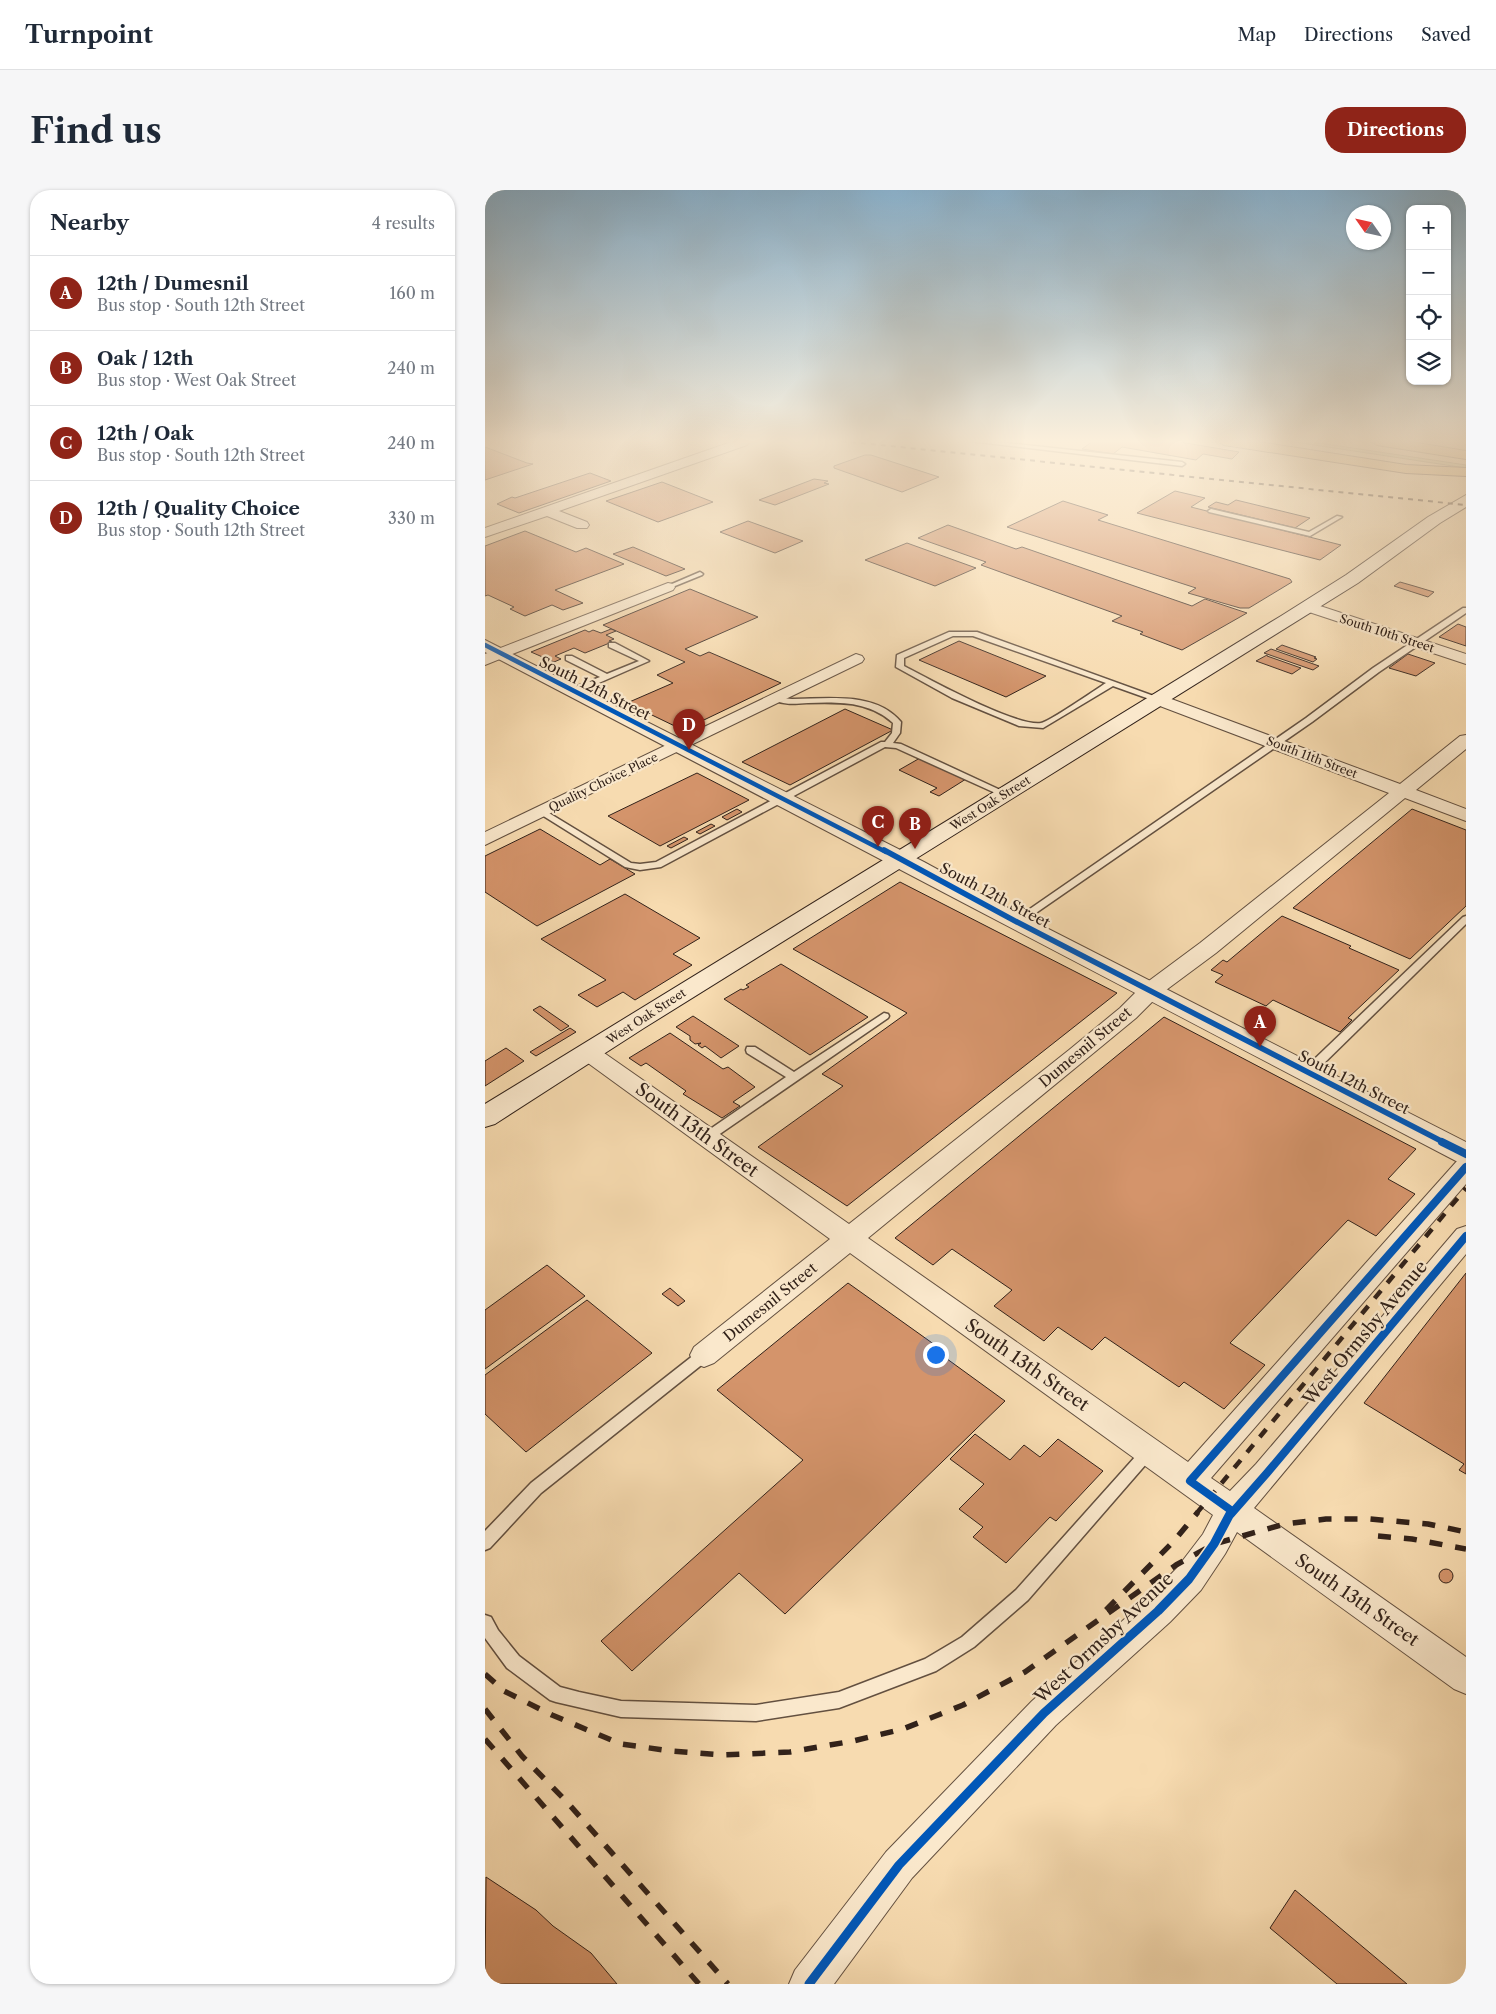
<!DOCTYPE html>
<meta charset="utf-8">
<style>
:root{--surface:#fff;--page:#f6f6f7;--text:#1f2937;--muted:#747a83;--line:#e0e1e3;--accent:#8f2418}
body{margin:0;font-family:"Libre Caslon Text",serif;background:var(--page);color:var(--text)}
.controls{position:absolute;right:15px;top:15px;display:grid;overflow:hidden;border-radius:10px;box-shadow:0 1px 4px #0004}
.controls button{width:45px;height:45px;display:grid;place-items:center;padding:0;border:0;border-bottom:1px solid var(--line);background:var(--surface);color:var(--text);font:25px sans-serif}
.compass{position:absolute;left:861px;top:15px;width:45px;height:45px;border-radius:50%;background:var(--surface);box-shadow:0 1px 4px #0004;rotate:304deg}
.you{position:absolute;left:450px;top:1164px;width:18px;height:18px;margin:-12px;border:4px solid #fff;border-radius:50%;background:#1a73e8;box-shadow:0 0 0 8px #1a73e833}
.badge{display:grid;place-items:center;width:32px;height:32px;border-radius:50%;background:var(--accent);color:#fff;font-size:16px;font-weight:700}
.pin{position:absolute;translate:-50% -41px;filter:drop-shadow(0 1px 2px #0008)}
.pin::after{content:'';position:absolute;top:26px;width:18px;height:15px;background:inherit;clip-path:polygon(0 0,100% 0,50% 100%)}
.list{margin:0;padding:0;list-style:none}
h2{display:flex;justify-content:space-between;align-items:center;height:65px;margin:0;padding:0 20px;font-size:21px}
h2 small{font-size:16px;font-weight:400;color:var(--muted)}
.list li{display:grid;grid-template-columns:32px 1fr auto;gap:15px;align-items:center;box-sizing:border-box;height:75px;padding:0 20px;border-top:1px solid var(--line)}
.list b{display:block;font-size:19px;white-space:nowrap}
.list p{margin:0;font-size:16px;white-space:nowrap;color:var(--muted)}
.list em{font-size:16px;font-style:normal;color:var(--muted)}
.icon{flex:none;width:28px;height:28px;fill:none;stroke:currentColor;stroke-width:2;stroke-linecap:round;stroke-linejoin:round}
.map{position:relative;flex:none;width:981px;height:1794px;overflow:hidden;border-radius:20px}
header{display:flex;align-items:center;gap:30px;box-sizing:border-box;height:70px;padding:0 25px;background:var(--surface);border-bottom:1px solid var(--line)}
header strong{font-size:24px}
nav{display:flex;gap:28px;margin-inline-start:auto;font-size:18px}
.intro{display:flex;align-items:center;justify-content:space-between;box-sizing:border-box;height:120px;padding:0 30px}
h1{margin:0;font-size:35px}
.button{padding:12px 22px;border-radius:20px;background:var(--accent);color:#fff;font-size:18px;font-weight:700}
main{display:flex;gap:30px;padding:0 30px}
aside{flex:1;background:var(--surface);border-radius:20px;box-shadow:0 1px 4px #0004}
.map>svg:first-child{display:block}
</style>
<header>
<strong>Turnpoint</strong>
<nav><a>Map</a><a>Directions</a><a>Saved</a></nav>
</header>
<div class="intro"><h1>Find us</h1><a class="button">Directions</a></div>
<main>
<aside>
<h2>Nearby<small>4 results</small></h2>
<ul class="list">
<li><span class="badge">A</span><div><b>12th / Dumesnil</b><p>Bus stop · South 12th Street</p></div><em>160 m</em></li>
<li><span class="badge">B</span><div><b>Oak / 12th</b><p>Bus stop · West Oak Street</p></div><em>240 m</em></li>
<li><span class="badge">C</span><div><b>12th / Oak</b><p>Bus stop · South 12th Street</p></div><em>240 m</em></li>
<li><span class="badge">D</span><div><b>12th / Quality Choice</b><p>Bus stop · South 12th Street</p></div><em>330 m</em></li>
</ul>
</aside>
<div class="map">
<svg width="981" height="1794" viewBox="0 0 981 1794">
<rect width="100%" height="100%" fill="#f7dbb0"/>
<filter id="stains"><feTurbulence type="fractalNoise" baseFrequency=".004" numOctaves="4"/><feColorMatrix values="0 0 0 0 .2 0 0 0 0 .09 0 0 0 0 .02 0 0 0 .5 -.17"/></filter>
<radialGradient id="worn" r=".72"><stop offset=".6" stop-color="#630" stop-opacity="0"/><stop offset="1" stop-color="#630" stop-opacity=".3"/></radialGradient>
<path fill="#bac18d" stroke="#767254" d="M803 251H821L981 275V278Z"/>
<g fill="#d4946b" stroke="#32221a">
<path d="M608 251H689L754 262 747 269 718 264 711 270 637 257 628 264 597 259Z"/>
<path d="M0 257 42 273 48 274 0 290Z"/>
<path d="M380 265H386L454 287 417 302 349 278V276Z"/>
<path d="M105 283 126 291 34 323 12 314 27 307 30 308Z"/>
<path d="M329 289 343 291 339 293 344 294 290 315 274 310Z"/>
<path d="M177 292 228 312 173 332 121 311Z"/>
<path d="M690 301 720 308 706 317 856 355 835 370 652 323Z"/>
<path d="M751 310 825 328 810 338 723 317 731 312 743 315Z"/>
<path d="M578 311 623 325 613 330 805 389 807 392 764 418H755L703 403 711 398 522 337Z"/>
<path d="M263 331 318 351 290 363 235 342Z"/>
<path d="M463 335 531 359 537 357 707 416 720 409 762 423 697 460 655 444 658 442 627 431 637 426 496 375 501 372 433 348Z"/>
<path d="M40 341 91 362 101 358 139 374 70 400 98 413 78 420 67 415 40 426 25 419 29 417 3 405 0 406V356Z"/>
<path d="M422 353 491 378 450 396 380 370Z"/>
<path d="M148 357 200 379 181 386 128 364Z"/>
<path d="M915 392 929 396 949 402 943 407 909 396Z"/>
<path d="M205 399 273 427 200 459 215 466 224 462 296 493 198 540 142 513 188 493 172 485 200 472 118 435Z"/>
<path d="M973 434 981 437V456L954 447Z"/>
<path d="M126 439 131 441 121 445 129 449 124 451 127 452 100 463 89 458 70 466 76 469 69 472 46 462 100 440 104 442 108 440 116 443Z"/>
<path d="M474 451 561 486 521 507 434 470Z"/>
<path d="M797 455 831 467 829 468 832 469 828 472 791 459Z"/>
<path d="M786 459 834 476 828 480 779 463Z"/>
<path d="M923 464 950 473 931 486 904 478Z"/>
<path d="M782 465V466L816 478 807 484 771 471Z"/>
<path d="M360 519 408 540 305 595 257 572Z"/>
<path d="M435 568 481 589 454 606 445 602 452 598 414 580Z"/>
<path d="M212 583 264 610 175 656 123 626Z"/>
<path d="M252 619 257 622 242 630 237 627Z"/>
<path d="M927 619 981 640V716L925 769 808 718Z"/>
<path d="M226 634 230 636 215 644 211 642Z"/>
<path d="M55 639 115 675 125 669 150 684 52 736 0 702V666Z"/>
<path d="M199 647 203 649 186 658 182 656Z"/>
<path d="M415 692 632 803 362 1016 273 957 358 896 337 884 422 823 308 759Z"/>
<path d="M140 704 215 748 188 764 207 775 150 810 138 802 112 817 93 805 121 790 56 749Z"/>
<path d="M797 726 866 756 864 758 914 780 863 828 867 830 855 842 788 810 781 816 730 792 738 785 726 780 738 770 742 772Z"/>
<path d="M296 774 383 827 325 865 239 809 256 799 258 800 264 797 261 795Z"/>
<path d="M55 816 84 836 76 841 48 820Z"/>
<path d="M208 826 254 856 236 868 220 856 217 858 213 855 216 853 210 854 205 850V846L191 837Z"/>
<path d="M679 827 931 959 903 989 930 1004 891 1046 863 1030 745 1153 780 1175 739 1219 699 1192 694 1197 620 1147 607 1160 573 1137 559 1151 509 1116 527 1100 467 1059 448 1075 410 1048Z"/>
<path d="M85 838 91 842 51 866 45 862Z"/>
<path d="M185 843 238 879 243 877 270 897 248 912 255 916 237 928 198 904 201 901 161 873 156 876 144 868Z"/>
<path d="M21 858 39 871 0 896V871Z"/>
<path d="M62 1075 100 1106 0 1179V1120Z"/>
<path d="M981 1083V1284L974 1280 979 1274 879 1213Z"/>
<path d="M363 1093 450 1155 447 1158 520 1211 300 1424 254 1383 147 1481 116 1451 318 1270 232 1200Z"/>
<path d="M185 1098 200 1111 193 1116 177 1104Z"/>
<path d="M102 1110 167 1163 41 1262 0 1224V1185Z"/>
<path d="M490 1244 525 1270 539 1255 555 1267 573 1249 618 1281 571 1331 565 1327 521 1373 488 1347 498 1337 474 1319 499 1294 465 1269Z"/>
<circle cx="961" cy="1386" r="7"/>
<path d="M1 1687 51 1720 68 1736 106 1763 132 1794H0Z"/>
<path d="M810 1700 922 1794H852L785 1738Z"/>
</g>
<g fill="none" stroke-linecap="round" stroke-linejoin="round">
<defs>
<g id="service">
<path d="M485 251H504L697 272 700 274 697 276Z"/>
<path d="M726 319 824 342 852 326 857 327 825 346 724 322 723 321Z"/>
<path d="M215 382 218 384 217 385 185 398 180 397Z"/>
<path d="M978 418H981V423L894 482 827 532 535 734H529L527 732 529 730 821 528 888 478Z"/>
<path d="M464 442H492L677 509 670 511 628 496 558 538 534 536 467 508 411 477 412 465ZM468 446H488L621 493C610 500 564 532 556 533 531 537 444 489 419 476V468Z"/>
<path d="M124 453H130L164 471 91 503H85V499L115 487 81 470V466H87L122 484 154 471 124 457Z"/>
<path d="M288 506C295 506 300 509 307 509 343 509 390 501 416 532L415 543 408 553 416 554 524 604 520 607 517 606 411 558 400 557 176 677 155 680 140 677 52 622 56 619 59 620 146 673 155 674 171 672 396 552H400L407 543 408 533C384 511 353 512 323 513 310 514 300 515 288 510Z"/>
<path d="M981 726V734L827 885H819L817 882 819 879 978 727Z"/>
<path d="M399 823 403 824 404 826 403 828 226 950H218L216 947 218 944 301 887 262 863 261 860 262 857H270L309 882Z"/>
<path d="M219 1160 224 1161 226 1165 224 1169 56 1303 5 1358 0 1360V1341L46 1293 214 1161Z"/>
<path d="M664 1255 669 1257 671 1261 669 1265 543 1410 489 1457 451 1481 354 1518 271 1531 136 1527 71 1512 65 1510 22 1478 0 1448V1425L6 1427 13 1440 34 1466 75 1497 94 1502 136 1511 271 1515 354 1502 440 1469 477 1447 531 1400 659 1257Z"/>
</g>
<g id="minor">
<path d="M249 251 264 252 262 255 74 321 102 332 104 335 102 338H92L62 326 0 347V338Z"/>
<path d="M183 393 188 394 190 397 188 400 0 475V464Z"/>
<path d="M823 412 981 464V474L818 420 815 417 818 414Z"/>
<path d="M371 464 377 466 379 469 377 472 0 655V642Z"/>
<path d="M673 504 915 594 975 546 981 545V559L931 600 981 619V631L920 608 731 763 673 806 651 828 600 870 383 1048 703 1272 972 971 981 968V994L726 1288 745 1301 771 1274 972 1039 981 1036V1064L769 1318 981 1467V1504L969 1499 752 1342 740 1364 716 1400 685 1432 571 1535 427 1688 349 1794H304L310 1780 401 1662 547 1511 661 1410 692 1378 718 1344 728 1325 365 1063 229 1173 219 1177 209 1173 205 1165 209 1157 345 1049 96 868 92 863 96 858 104 855 112 858 364 1034 584 860 635 818 657 796 715 753 904 603 667 513 665 509 667 505Z"/>
</g>
<path id="tertiary" d="M0 450 439 672 540 727 981 952V974L971 971C647 802 324 631 0 462Z"/>
<path id="secondary" d="M981 305V317L955 333 873 393 159 838 10 934 0 937V914L796 426 861 385 943 327Z"/>
<g id="primary">
<path d="M732 251H767L921 275 981 278V286L921 283 739 255Z"/>
<path d="M885 251H920L981 261V269L892 255Z"/>
</g>
</defs>
<use href="#service" stroke="#635040" stroke-width="3"/>
<use href="#minor" stroke="#635040" stroke-width="2"/>
<use href="#tertiary" stroke="#635040" stroke-width="2"/>
<use href="#secondary" stroke="#32221a" stroke-width="2"/>
<use href="#primary" stroke="#32221a" stroke-width="2"/>
<use href="#service" fill="#fae8cc" fill-rule="evenodd"/>
<use href="#minor" fill="#fae8cc" fill-rule="evenodd"/>
<use href="#tertiary" fill="#fae8cc" fill-rule="evenodd"/>
<use href="#secondary" fill="#fae8cc" fill-rule="evenodd"/>
<use href="#primary" fill="#ecbe78" fill-rule="evenodd"/>
<path stroke="#32221a" stroke-width="2" stroke-dasharray="5 5" stroke-linecap="butt" d="M356 251 981 315"/>
<path stroke="#32221a" stroke-width="4.5" stroke-dasharray="10 10" stroke-linecap="butt" d="M711 1324 981 998"/>
<g stroke="#32221a" stroke-width="5.5" stroke-dasharray="13 13" stroke-linecap="butt">
<path d="M893 1346 927 1349 981 1359"/>
<path d="M621 1420 688 1352 713 1322"/>
<path d="M0 1484 19 1501 67 1525 136 1554 186 1561 238 1565 305 1562 368 1551 418 1539 478 1515 540 1482 691 1375 729 1354 800 1334 841 1329H885L943 1334 981 1342"/>
<path d="M0 1519 37 1566 81 1611 243 1794"/>
<path d="M0 1549 214 1794"/>
</g>
<defs>
<path id="cycleway-far3" d="M0 455 401 662"/>
<path id="cycleway-far2" d="M399 660 532 732 960 953"/>
<g id="cycleway-far1">
<path d="M957 952 981 964"/>
<path d="M747 1321 705 1291 981 977"/>
<path d="M746 1324 782 1283 981 1046"/>
</g>
<path id="cycleway" d="M324 1794 414 1675 559 1523 673 1421 704 1389 729 1354 746 1322"/>
</defs>
<use href="#cycleway-far3" stroke="#fae8cc" stroke-width="7"/>
<use href="#cycleway-far2" stroke="#fae8cc" stroke-width="9"/>
<use href="#cycleway-far1" stroke="#fae8cc" stroke-width="11"/>
<use href="#cycleway" stroke="#fae8cc" stroke-width="12"/>
<use href="#cycleway-far3" stroke="#0057b8" stroke-width="4.5"/>
<use href="#cycleway-far2" stroke="#0057b8" stroke-width="5.5"/>
<use href="#cycleway-far1" stroke="#0057b8" stroke-width="8"/>
<use href="#cycleway" stroke="#0057b8" stroke-width="9"/>
</g>
<linearGradient id="sky" x2="0" y2="1"><stop stop-color="#8bb6d4"/><stop offset="0.5" stop-color="#fbefdb"/><stop offset="1" stop-color="#fbefdb" stop-opacity="0"/></linearGradient>
<rect width="981" height="502" fill="url(#sky)"/>
<g text-anchor="middle" dominant-baseline="central" stroke-width="4.5" stroke-linejoin="round" paint-order="stroke">
<g font-size="12" fill="#32221a" stroke="#fae8cc">
<text transform="translate(902 443) rotate(18)">South 10th Street</text>
<text transform="translate(827 567) rotate(21)">South 11th Street</text>
<text transform="translate(118 592) rotate(-26)">Quality Choice Place</text>
<text transform="translate(505 613) rotate(-32)">West Oak Street</text>
<text transform="translate(161 826) rotate(-33)">West Oak Street</text>
</g>
<g font-size="15" fill="#32221a" stroke="#fae8cc">
<text transform="translate(110 498) rotate(27)">South 12th Street</text>
<text transform="translate(510 705) rotate(28)">South 12th Street</text>
<text transform="translate(600 857) rotate(-40)">Dumesnil Street</text>
<text transform="translate(869 892) rotate(27)">South 12th Street</text>
<text transform="translate(285 1112) rotate(-39)">Dumesnil Street</text>
</g>
<g font-size="18" fill="#32221a" stroke="#fae8cc">
<text transform="translate(212 940) rotate(36)">South 13th Street</text>
<text transform="translate(880 1143) rotate(-50)">West Ormsby Avenue</text>
<text transform="translate(542 1175) rotate(35)">South 13th Street</text>
<text transform="translate(872 1410) rotate(35)">South 13th Street</text>
<text transform="translate(619 1448) rotate(-43)">West Ormsby Avenue</text>
</g>
</g>
<rect width="100%" height="100%" filter="url(#stains)"/>
<rect width="100%" height="100%" fill="url(#worn)"/>
</svg>
<div class="controls">
<button>+</button>
<button>−</button>
<button><svg class="icon" aria-label="locate" viewBox="0 0 24 24"><circle cx="12" cy="12" r="6"/><path d="M12 2v4M12 18v4M2 12h4M18 12h4"/></svg></button>
<button><svg class="icon" aria-label="layers" viewBox="0 0 24 24"><path d="M12 4l9 5-9 5-9-5zM3 14l9 5 9-5"/></svg></button>
</div>
<svg class="compass" viewBox="-18 -18 36 36"><path d="M0-13l5 13h-10z" fill="#e53935"/><path d="M0 13l5-13h-10z" fill="#747a83"/></svg>
<div class="you"></div>
<div class="pin badge" style="left:775px;top:857px">A</div>
<div class="pin badge" style="left:430px;top:659px">B</div>
<div class="pin badge" style="left:393px;top:657px">C</div>
<div class="pin badge" style="left:204px;top:560px">D</div>
</div>
</main>
